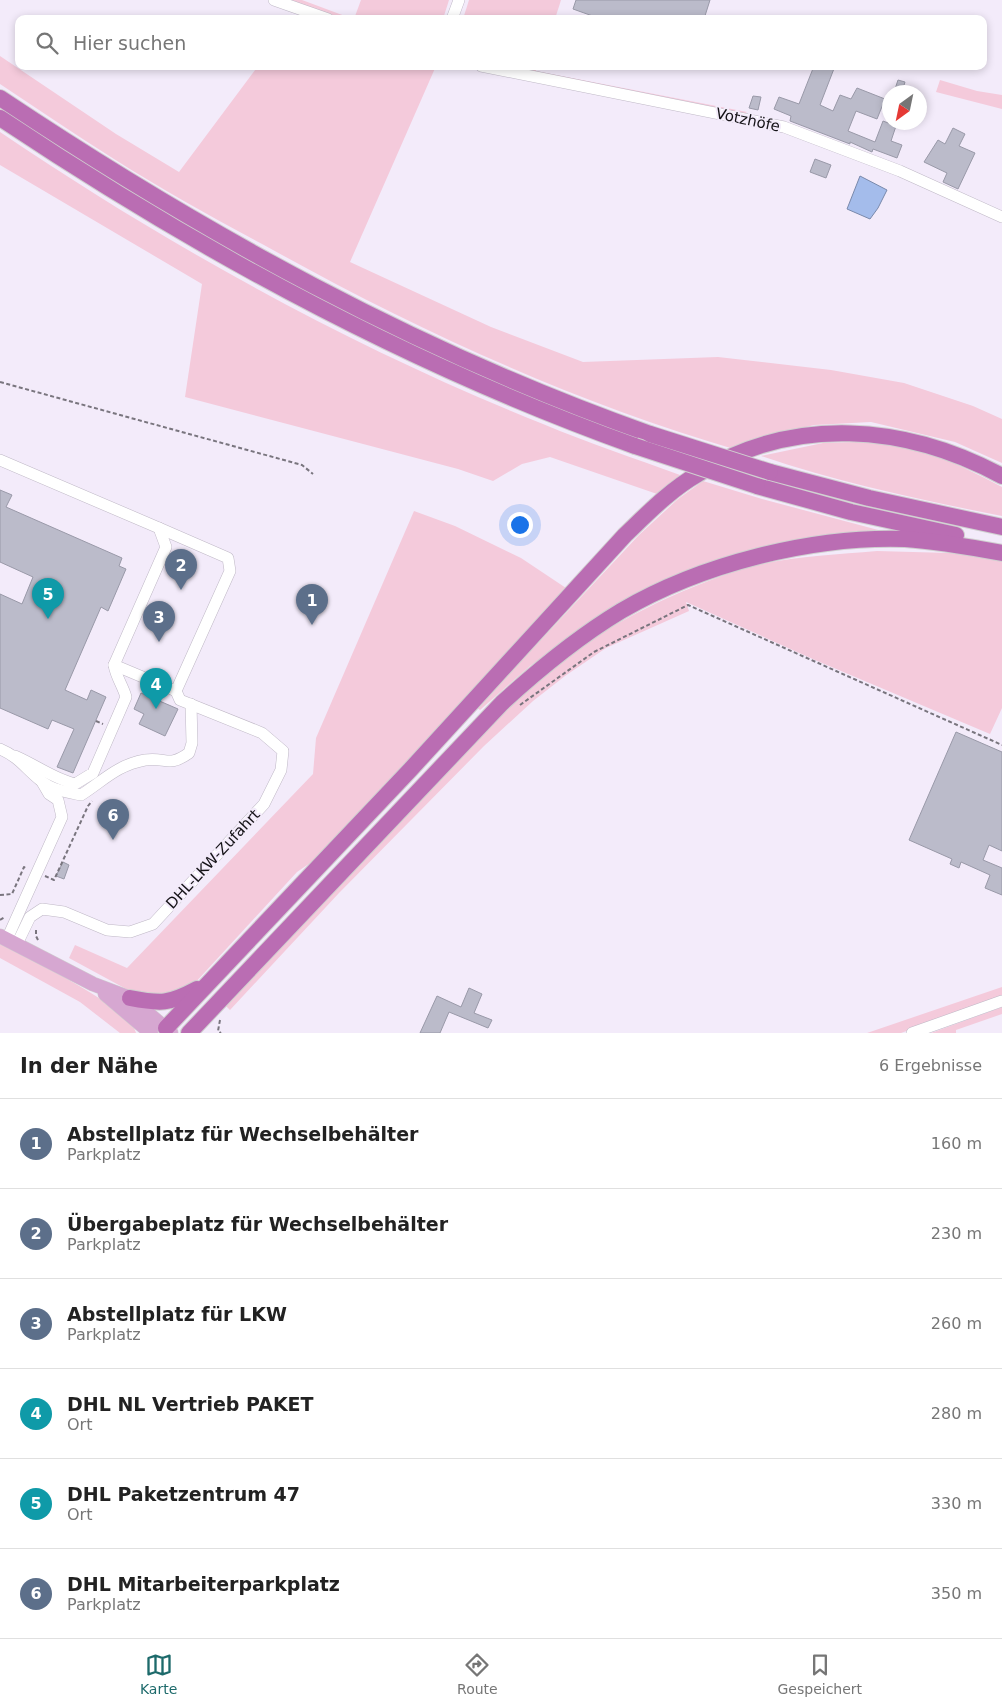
<!DOCTYPE html>
<html lang="de">
<meta charset="utf-8">
<style>
:root{--surface:#fff;--page:#f2f2f2;--text:#222;--muted:#767676;--line:#e0e0e0;--accent:#1d6a6b}
body{margin:0;font-family:"DejaVu Sans",sans-serif;background:var(--page);color:var(--text)}
.compass{position:absolute;left:882px;top:85px;width:45px;height:45px;border-radius:50%;background:var(--surface);box-shadow:0 2px 8px #0003;rotate:213deg}
.you{position:absolute;left:519px;top:524px;width:18px;height:18px;margin:-12px;border:4px solid #fff;border-radius:50%;background:#1a73e8;box-shadow:0 0 0 8px #1a73e833}
.badge{display:grid;place-items:center;width:32px;height:32px;border-radius:50%;background:var(--accent);color:#fff;font-size:16px;font-weight:700}
.pin{position:absolute;translate:-50% -41px;filter:drop-shadow(0 1px 2px #0008)}
.pin::after{content:'';position:absolute;top:26px;width:18px;height:15px;background:inherit;clip-path:polygon(0 0,100% 0,50% 100%)}
.list{margin:0;padding:0;list-style:none}
h2{display:flex;justify-content:space-between;align-items:center;height:65px;margin:0;padding:0 20px;font-size:21px}
h2 small{font-size:16px;font-weight:400;color:var(--muted)}
.list li{display:grid;grid-template-columns:32px 1fr auto;gap:15px;align-items:center;box-sizing:border-box;height:90px;padding:0 20px;border-top:1px solid var(--line)}
.list b{display:block;font-size:19px;white-space:nowrap}
.list p{margin:0;font-size:16px;white-space:nowrap;color:var(--muted)}
.list em{font-size:16px;font-style:normal;color:var(--muted)}
.icon{flex:none;width:28px;height:28px;fill:none;stroke:currentColor;stroke-width:2;stroke-linecap:round;stroke-linejoin:round}
.map{position:relative;flex:none;width:1002px;height:1033px;overflow:hidden}
.search{position:absolute;background:var(--surface);box-shadow:0 2px 8px #0003;left:15px;right:15px;top:15px;height:55px;display:flex;align-items:center;gap:12px;box-sizing:border-box;padding:0 18px;border-radius:10px;color:var(--muted);font-size:19px}
.sheet{height:605px;background:var(--surface)}
nav{display:flex;justify-content:space-around;align-items:center;box-sizing:border-box;height:70px;border-top:1px solid var(--line);background:var(--surface);font-size:14px;color:var(--muted)}
nav a{display:grid;justify-items:center;gap:2px}
nav .on{color:var(--accent)}
.map>svg:first-child{display:block}
</style>
<div class="map">
<svg width="1002" height="1033" viewBox="0 0 1002 1033">
<rect width="100%" height="100%" fill="#f3ebfa"/>
<g fill="#f4cadb">
<path d="M282 0H302L353 19H336Z"/>
<path d="M361 0H449L443 19H354Z"/>
<path d="M469 0H561L555 19H463Z"/>
<path d="M0 56 116 134 179 172 258 66H436L350 262 491 327 583 362 718 357 831 370 904 383 973 406 1002 419V463L955 442 871 422 814 425 760 439 737 450C574 402 421 332 273 250 219 221 166 192 114 159 76 135 38 109 0 84Z"/>
<path d="M503 66H537L536 71 747 112 741 116Z"/>
<path d="M940 80 977 91 1002 95V109L936 92Z"/>
<path d="M0 132C170 247 353 348 543 424 588 443 634 458 680 475L660 495 550 457 522 464 493 481 458 469 185 397 202 284 0 165Z"/>
<path d="M856 442C882 444 908 446 932 454 956 463 979 475 1002 487V516C921 500 840 483 761 456L823 443Z"/>
<path d="M703 481 762 499 897 535 784 547 575 634 530 666 480 710 477 708 639 535 678 499Z"/>
<path d="M414 511 455 526 521 558 569 590 319 857 297 872 194 984 181 994 144 995 128 990 69 958 75 945 127 968 313 774 316 738Z"/>
<path d="M877 551 949 553 1002 559V708L990 734 815 660 686 602 689 611 606 648 565 676 533 701 484 746 339 893 230 1010 224 1004C309 914 390 820 480 735 504 712 526 687 552 667 609 623 678 589 746 568 788 556 834 555 877 551Z"/>
<path d="M0 944C25 956 131 1008 136 1033H120L80 1002 0 958Z"/>
<path d="M1002 987V996L901 1033H867Z"/>
<path d="M1002 1007V1014L956 1030V1033H931Z"/>
</g>
<path fill="#a4bceb" stroke="#7989ab" d="M860 176 887 190 878 208 870 219 847 209Z"/>
<g fill="#bbbbca" stroke="#9999a8">
<path d="M576 0H710L704 19H601L573 9Z"/>
<path d="M814 66H835L820 105 833 111 840 95 851 99 857 88 885 99 877 119 856 111 848 131 875 142 883 121 896 126 891 141 902 145 897 158 873 149 872 152 850 142V144L790 121 791 116 774 109 779 97 799 104Z"/>
<path d="M898 80 905 82 902 92H894Z"/>
<path d="M753 96 761 97 758 110 749 108Z"/>
<path d="M953 128 965 134 959 146 975 153 958 189 943 182 947 173 924 162 938 140 945 144Z"/>
<path d="M815 159 831 165 826 178 810 172Z"/>
<path d="M0 490 12 495 6 507 122 558 119 566 126 569 108 611 101 607 65 690 87 700 91 690 106 697 73 773 57 767 74 729 52 720 48 729 0 708V594L22 604 33 577 0 562Z"/>
<path d="M141 693 178 709 165 736 139 724 144 714 134 709Z"/>
<path d="M956 732 1002 752V851L989 845 983 860 1002 868V895L985 888 990 875 961 862 959 868 950 864 952 859 909 840Z"/>
<path d="M63 862 69 865 64 879 56 876Z"/>
<path d="M469 988 482 994 474 1013 492 1020 488 1028 449 1012 440 1033H420L437 996 461 1007Z"/>
</g>
<g fill="none" stroke-linecap="round" stroke-linejoin="round">
<defs>
<g id="minor">
<path d="M274 0 328 19"/>
<path d="M452 19 459 0"/>
<path d="M481 66 784 127 900 171 1002 217"/>
<path d="M0 460 159 528 166 547 114 665C116 677 123 686 126 697L93 773 75 784C54 779 36 765 15 756"/>
<path d="M159 528 228 558 230 571 176 691"/>
<path d="M0 749C19 757 25 768 40 780 52 790 66 792 81 795 103 781 117 765 145 760 167 757 168 768 189 753L192 743 191 704"/>
<path d="M7 939 62 817 58 800 49 794 42 782"/>
<path d="M17 944 30 917 42 909 64 912 107 930 130 932 153 924 264 804 281 770 283 751 262 733 180 700 176 691 114 665"/>
<path d="M912 1033 1002 1001"/>
</g>
<g id="major">
<path d="M0 936 93 984 130 998 171 1033"/>
<path d="M105 994 151 1033"/>
</g>
<g id="highway">
<path d="M0 98C204 234 418 352 650 434"/>
<path d="M0 118C199 251 409 365 635 446"/>
<path d="M770 472 869 498 1002 527"/>
<path d="M757 486 851 512 956 535"/>
<path d="M130 998C161 1004 169 1004 197 989"/>
<path d="M166 1028 410 770 625 535C648 513 670 490 698 474 794 415 905 424 1002 476"/>
<path d="M189 1033 502 703C539 669 578 637 621 611 701 564 812 536 905 539 937 541 970 547 1002 553"/>
</g>
</defs>
<use href="#minor" stroke="#bfb8c6" stroke-width="12"/>
<use href="#major" stroke="#d0d0d0" stroke-width="15"/>
<use href="#highway" stroke="#d0d0d0" stroke-width="18"/>
<g stroke="#79757e" stroke-width="2" stroke-dasharray="4 2.5" stroke-linecap="butt">
<path d="M0 382 302 465 313 474"/>
<path d="M520 705 594 652 688 605 1002 745"/>
<path d="M96 721 103 724"/>
<path d="M45 876 54 880 88 806 92 801"/>
<path d="M0 895 12 894 24 867 27 869"/>
<path d="M0 920 5 917"/>
<path d="M36 930V936L39 942"/>
<path d="M220 1020 218 1031 221 1033"/>
</g>
<use href="#minor" stroke="#fff" stroke-width="11"/>
<use href="#major" stroke="#d6a7d1" stroke-width="14"/>
<use href="#highway" stroke="#ba6db3" stroke-width="16"/>
<defs>
<g id="highway-bridge">
<path d="M650 434 770 472"/>
<path d="M635 446 757 486"/>
</g>
</defs>
<use href="#highway-bridge" stroke="#d0d0d0" stroke-width="18" stroke-linecap="butt"/>
<use href="#highway-bridge" stroke="#ba6db3" stroke-width="16"/>
</g>
<g text-anchor="middle" dominant-baseline="central" stroke-width="4" stroke-linejoin="round" paint-order="stroke">
<g font-size="15" fill="#141216" stroke="#f3ebfa">
<text transform="translate(748 120) rotate(12)">Votzhöfe</text>
<text transform="translate(213 859) rotate(-47)">DHL-LKW-Zufahrt</text>
</g>
</g>
</svg>
<svg class="compass" viewBox="-18 -18 36 36"><path d="M0-13l5 13h-10z" fill="#e53935"/><path d="M0 13l5-13h-10z" fill="#767676"/></svg>
<div class="you"></div>
<div class="pin badge" style="left:312px;top:625px;background:#5c6f8a">1</div>
<div class="pin badge" style="left:181px;top:590px;background:#5c6f8a">2</div>
<div class="pin badge" style="left:159px;top:642px;background:#5c6f8a">3</div>
<div class="pin badge" style="left:156px;top:709px;background:#0f9aa8">4</div>
<div class="pin badge" style="left:48px;top:619px;background:#0f9aa8">5</div>
<div class="pin badge" style="left:113px;top:840px;background:#5c6f8a">6</div>
<div class="search"><svg class="icon" aria-label="search" viewBox="0 0 24 24"><circle cx="10" cy="10" r="6"/><path d="M15 15l6 6"/></svg>Hier suchen</div>
</div>
<section class="sheet">
<h2>In der Nähe<small>6 Ergebnisse</small></h2>
<ul class="list">
<li><span class="badge" style="background:#5c6f8a">1</span><div><b>Abstellplatz für Wechselbehälter</b><p>Parkplatz</p></div><em>160 m</em></li>
<li><span class="badge" style="background:#5c6f8a">2</span><div><b>Übergabeplatz für Wechselbehälter</b><p>Parkplatz</p></div><em>230 m</em></li>
<li><span class="badge" style="background:#5c6f8a">3</span><div><b>Abstellplatz für LKW</b><p>Parkplatz</p></div><em>260 m</em></li>
<li><span class="badge" style="background:#0f9aa8">4</span><div><b>DHL NL Vertrieb PAKET</b><p>Ort</p></div><em>280 m</em></li>
<li><span class="badge" style="background:#0f9aa8">5</span><div><b>DHL Paketzentrum 47</b><p>Ort</p></div><em>330 m</em></li>
<li><span class="badge" style="background:#5c6f8a">6</span><div><b>DHL Mitarbeiterparkplatz</b><p>Parkplatz</p></div><em>350 m</em></li>
</ul>
</section>
<nav>
<a class="on"><svg class="icon" aria-label="map" viewBox="0 0 24 24"><path d="M3 6l6-2 6 2 6-2v14l-6 2-6-2-6 2zM9 4v14M15 6v14"/></svg>Karte</a>
<a><svg class="icon" aria-label="directions" viewBox="0 0 24 24"><path d="M12 3l9 9-9 9-9-9zM9 14v-3h6M13 9l2 2-2 2"/></svg>Route</a>
<a><svg class="icon" aria-label="saved" viewBox="0 0 24 24"><path d="M7 4h10v16l-5-4-5 4z"/></svg>Gespeichert</a>
</nav>
